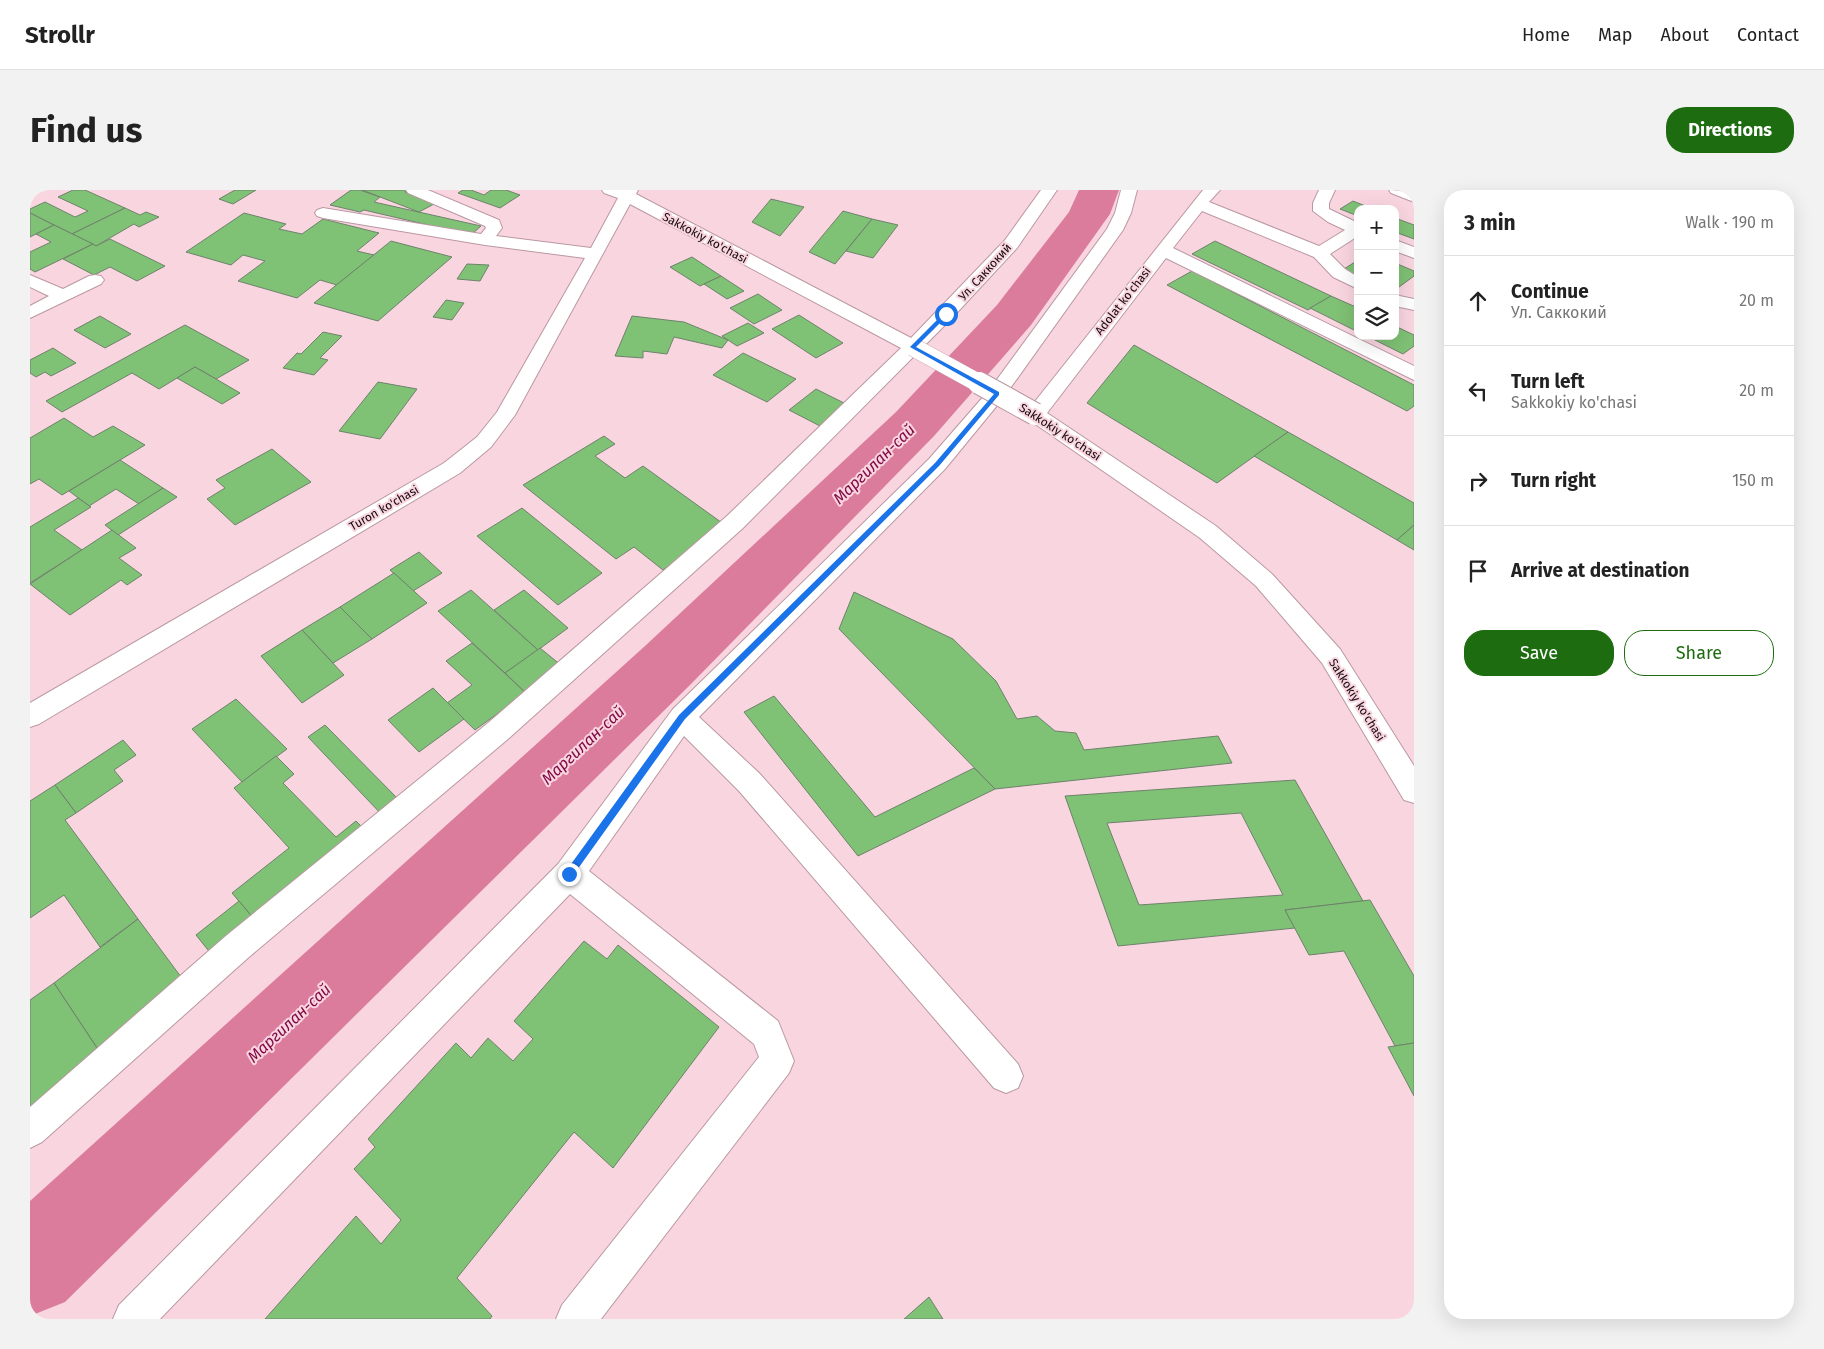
<!DOCTYPE html>
<meta charset="utf-8">
<style>
:root{--surface:#fff;--page:#f2f2f2;--text:#222;--muted:#767676;--line:#e0e0e0;--accent:#1e6c10}
body{margin:0;font-family:"Fira Sans",sans-serif;background:var(--page);color:var(--text)}
.controls{position:absolute;right:15px;top:15px;display:grid;overflow:hidden;border-radius:10px;box-shadow:0 5px 20px #0002}
.controls button{width:45px;height:45px;display:grid;place-items:center;padding:0;border:0;border-bottom:1px solid var(--line);background:var(--surface);color:var(--text);font:25px sans-serif}
.stop{position:absolute;width:15px;height:15px;margin:-11px;border:4px solid #1a73e8;border-radius:50%;background:#fff}
.stop.end{background:#1a73e8;border-color:#fff;box-shadow:0 1px 5px #0008}
.list{margin:0;padding:0;list-style:none}
h2{display:flex;justify-content:space-between;align-items:center;height:65px;margin:0;padding:0 20px;font-size:21px}
h2 small{font-size:16px;font-weight:400;color:var(--muted)}
.list li{display:grid;grid-template-columns:32px 1fr auto;gap:15px;align-items:center;box-sizing:border-box;height:90px;padding:0 20px;border-top:1px solid var(--line)}
.list b{display:block;font-size:19px;white-space:nowrap}
.list p{margin:0;font-size:16px;white-space:nowrap;color:var(--muted)}
.list em{font-size:16px;font-style:normal;color:var(--muted)}
.actions{display:flex;gap:10px;padding:15px 20px}
.actions a{flex:1;padding:11px 0;border:1px solid var(--accent);border-radius:20px;text-align:center;font-size:18px;color:var(--accent)}
.actions .main{background:var(--accent);color:#fff}
.icon{flex:none;width:28px;height:28px;fill:none;stroke:currentColor;stroke-width:2;stroke-linecap:round;stroke-linejoin:round}
.map{position:relative;flex:none;width:1384px;height:1129px;overflow:hidden;border-radius:20px}
header{display:flex;align-items:center;gap:30px;box-sizing:border-box;height:70px;padding:0 25px;background:var(--surface);border-bottom:1px solid var(--line)}
header strong{font-size:24px}
nav{display:flex;gap:28px;margin-inline-start:auto;font-size:18px}
.intro{display:flex;align-items:center;justify-content:space-between;box-sizing:border-box;height:120px;padding:0 30px}
h1{margin:0;font-size:35px}
.button{padding:12px 22px;border-radius:20px;background:var(--accent);color:#fff;font-size:18px;font-weight:700}
main{display:flex;gap:30px;padding:0 30px}
aside{flex:1;background:var(--surface);border-radius:20px;box-shadow:0 5px 20px #0002}
.map>svg:first-child{display:block}
</style>
<header>
<strong>Strollr</strong>
<nav><a>Home</a><a>Map</a><a>About</a><a>Contact</a></nav>
</header>
<div class="intro"><h1>Find us</h1><a class="button">Directions</a></div>
<main>
<div class="map">
<svg width="1384" height="1129" viewBox="0 0 1384 1129">
<rect width="100%" height="100%" fill="#f9d5e0"/>
<g fill="none" stroke-linecap="round" stroke-linejoin="round">
<path fill="#db7c9d" fill-rule="evenodd" d="M1049 0H1089L1080 24 1001 135 904 246 661 494 35 1112 0 1126V1011L615 456 866 222 967 115 1039 22Z"/>
</g>
<g fill="#7fc175" stroke="#6e826b" fill-rule="evenodd">
<path d="M43 0H55L95 18 42 44 0 23V19L15 12 45 27 58 21 28 7Z"/>
<path d="M205 0H226L203 14 189 9Z"/>
<path d="M321 0H330L350 7 344 12 451 36 441 45 334 20 330 22 300 15Z"/>
<path d="M332 0H377L375 2 404 14 389 22Z"/>
<path d="M433 0H441L454 5 461 0H476L490 5 470 18 428 3Z"/>
<path d="M741 9 774 17 750 46 722 32Z"/>
<path d="M1323 11 1343 19H1328V26L1310 19Z"/>
<path d="M95 18 110 25 116 22 129 27 109 37 104 34 66 56 42 44Z"/>
<path d="M813 21 842 29 805 74 779 62Z"/>
<path d="M0 23 24 35 0 47Z"/>
<path d="M214 23 256 34 249 39 272 44 293 29 349 43 327 61 344 65 307 95 290 90 267 108 208 91 235 71 213 65 201 75 156 62Z"/>
<path d="M1365 28 1384 35V49L1365 42Z"/>
<path d="M842 29 868 35 843 68 816 61Z"/>
<path d="M24 35 63 54 5 82 0 79V62L21 52 6 44Z"/>
<path d="M80 49 135 76 107 91 80 77 64 85 33 69 63 54 66 56Z"/>
<path d="M361 51 422 67 348 131 284 113Z"/>
<path d="M1185 51 1301 106 1278 120 1162 64Z"/>
<path d="M662 67 691 86 670 96 640 77Z"/>
<path d="M1328 70V88L1311 81Z"/>
<path d="M1365 73 1384 81V86L1365 100Z"/>
<path d="M437 74 459 75 450 91 427 89Z"/>
<path d="M1162 81 1384 195V216L1377 221 1137 95Z"/>
<path d="M691 86 714 101 697 109 674 94Z"/>
<path d="M728 104 752 120 724 134 700 118Z"/>
<path d="M1301 106 1328 118V142L1280 118Z"/>
<path d="M416 110 434 113 422 130 403 127Z"/>
<path d="M769 125 813 153 786 168 742 139Z"/>
<path d="M70 126 101 144 75 158 44 140Z"/>
<path d="M602 126 654 132 698 150 692 158 644 147 637 164 613 161V168L585 166Z"/>
<path d="M718 133 734 143 707 156 692 146Z"/>
<path d="M155 135 219 170 186 189 165 177 129 199 102 183 32 222 16 211Z"/>
<path d="M1365 136 1384 145V156L1373 164 1337 146H1365Z"/>
<path d="M293 142 312 146 290 168 298 170 284 185 253 178 267 163 271 164Z"/>
<path d="M1104 155 1258 242 1187 293 1057 213Z"/>
<path d="M23 158 46 173 21 186 15 182 6 187 0 183V170Z"/>
<path d="M713 163 766 189 737 212 683 185Z"/>
<path d="M165 177 186 189 210 203 192 214 147 188Z"/>
<path d="M348 192 387 199 350 249 309 241Z"/>
<path d="M786 199 816 214 790 236 759 220Z"/>
<path d="M34 228 63 247 83 236 115 255 32 305 9 289 0 294V248Z"/>
<path d="M1258 242 1384 313V335L1367 350 1224 266Z"/>
<path d="M574 246 585 254 565 266 595 288 613 276 695 335 633 380 604 357 586 369 493 295Z"/>
<path d="M242 259 281 292 205 335 177 309 195 298 186 290Z"/>
<path d="M90 270 133 298 109 314 86 299 59 316 39 301Z"/>
<path d="M133 298 147 307 88 345 75 335Z"/>
<path d="M48 308 61 317 24 340 52 360 0 393V337Z"/>
<path d="M492 318 572 383 528 415 447 346Z"/>
<path d="M1384 335V360L1367 350Z"/>
<path d="M82 340 106 358 89 368 112 385 97 395 91 390 40 425 0 394Z"/>
<path d="M389 362 412 383 383 401 360 380Z"/>
<path d="M364 383 397 413 342 449 310 417Z"/>
<path d="M441 400 508 460 475 483 408 421Z"/>
<path d="M494 400 538 438 508 460 464 420Z"/>
<path d="M824 402 923 449 966 491 987 529 1007 526 1025 541 1046 543 1054 560 1188 546 1202 573 965 599 809 439Z"/>
<path d="M310 417 342 449 303 473 272 440Z"/>
<path d="M272 440 314 485 272 513 231 466Z"/>
<path d="M442 453 496 503 445 540 417 513 442 495 416 471Z"/>
<path d="M510 458 532 476 496 503 475 483Z"/>
<path d="M403 498 434 529 389 562 358 530Z"/>
<path d="M744 506 845 627 944 578 965 599 828 666 714 522Z"/>
<path d="M206 509 257 559 212 592 162 539Z"/>
<path d="M295 535 372 613 354 627 278 547Z"/>
<path d="M93 550 106 565 84 580 93 591 46 623 25 595Z"/>
<path d="M246 566 264 584 253 593 306 647 326 631 339 644 229 735 202 703 259 658 204 598Z"/>
<path d="M1265 590 1333 711 1255 720 1265 738 1088 756 1035 606ZM1211 623 1253 705 1109 715 1077 633Z"/>
<path d="M25 595 46 623 35 630 108 729 70 757 34 705 0 728V611Z"/>
<path d="M1340 710 1384 786V853L1365 856 1314 761 1279 765 1255 720Z"/>
<path d="M209 711 229 735 186 770 166 745Z"/>
<path d="M108 729 157 795 71 864 24 793Z"/>
<path d="M554 751 577 769 588 755 689 837 583 978 544 942 427 1088 462 1126 460 1129H235L326 1026 351 1054 371 1030 324 979 345 957 338 949 426 853 441 868 458 848 483 871 503 849 484 831Z"/>
<path d="M24 793 71 864 0 921V810Z"/>
<path d="M1384 853V906L1358 857Z"/>
<path d="M899 1107 913 1129H874Z"/>
</g>
<g fill="none" stroke-linecap="round" stroke-linejoin="round">
<defs>
<g id="minor">
<path d="M376 0H398L469 30 472 38 466 46 561 58 588 8 574 3 572 0H608L606 4 881 148 975 50 1011 0H1027L987 58 922 128 713 338 478 549 219 767 12 952 0 958V917L197 745 458 533 697 326 871 158 600 14 485 225 461 257 430 283 9 534 0 537V513L414 273 447 247 467 222 555 68 455 55 293 28 287 26 285 23 287 20 293 18 451 44 456 38 455 36 378 3Z"/>
<path d="M1091 0H1107L1101 23 1093 40 974 207 915 279 669 527 729 583 988 874 993 886 988 898 976 903 964 898 709 601 654 546 559 681 748 831 764 871 759 883 571 1129H526L532 1115 729 867 724 854 540 704 130 1129H83L89 1115 528 674 643 519 899 269 960 199 1077 39 1085 23Z"/>
<path d="M1173 0H1190L1179 12 1289 56 1315 40 1298 32 1283 21V13L1289 0H1305L1299 13V19L1328 33V46L1300 64 1315 79 1328 87V99L1303 87 1284 67 1172 21 1143 58 1384 176V190L1136 68 1017 223 1186 336 1242 384 1310 459 1384 576V613L1374 610 1292 473 1226 396 1170 348 998 229 995 224Z"/>
<path d="M1359 0 1384 1V12L1361 3Z"/>
<path d="M1365 50 1384 57V68L1365 61Z"/>
<path d="M0 85 33 99 59 86 65 85 71 86 74 90 71 94 0 128V116L19 106 0 97Z"/>
<path d="M1365 105 1384 109V120L1365 116Z"/>
</g>
</defs>
<use href="#minor" stroke="#ba98a2" stroke-width="2"/>
<use href="#minor" fill="#fff" fill-rule="evenodd"/>
<defs>
<path id="minor-bridge-far1" d="M883 157 952 195"/>
<path id="minor-bridge" d="M949 193 1005 224"/>
</defs>
<use href="#minor-bridge-far1" stroke="#ba98a2" stroke-width="19" stroke-linecap="butt"/>
<use href="#minor-bridge" stroke="#ba98a2" stroke-width="24" stroke-linecap="butt"/>
<use href="#minor-bridge-far1" stroke="#fff" stroke-width="18"/>
<use href="#minor-bridge" stroke="#fff" stroke-width="22"/>
</g>
<path fill="#1a73e8" d="M914 123 919 124 886 157 969 202V205L909 276 655 529 542 687H536V681L649 525 905 273 964 204 880 157Z"/>
<g text-anchor="middle" dominant-baseline="central" stroke-width="4" stroke-linejoin="round" paint-order="stroke">
<g font-size="12" fill="#14090d" stroke="#f9d5e0">
<text transform="translate(675 48) rotate(28)">Sakkokiy ko'chasi</text>
<text transform="translate(955 82) rotate(-48)">Ул. Саккокий</text>
<text transform="translate(1093 111) rotate(-52)">Adolat koʻchasi</text>
<text transform="translate(1030 242) rotate(33)">Sakkokiy ko'chasi</text>
<text transform="translate(354 318) rotate(-30)">Turon ko'chasi</text>
<text transform="translate(1327 510) rotate(58)">Sakkokiy ko'chasi</text>
</g>
<g font-size="16" font-style="italic" fill="#820b46" stroke="#f9d5e0">
<text transform="translate(844 274) rotate(-44)">Маргилан-сай</text>
<text transform="translate(553 555) rotate(-43)">Маргилан-сай</text>
<text transform="translate(259 833) rotate(-43)">Маргилан-сай</text>
</g>
</g>
</svg>
<div class="controls">
<button>+</button>
<button>−</button>
<button><svg class="icon" aria-label="layers" viewBox="0 0 24 24"><path d="M12 4l9 5-9 5-9-5zM3 14l9 5 9-5"/></svg></button>
</div>
<div class="stop" style="left:916px;top:124px"></div>
<div class="stop end" style="left:539px;top:684px"></div>
</div>
<aside>
<h2>3 min<small>Walk · 190 m</small></h2>
<ul class="list">
<li><svg class="icon" aria-label="ahead" viewBox="0 0 24 24"><path d="M12 20V5M6 11l6-6 6 6"/></svg><div><b>Continue</b><p>Ул. Саккокий</p></div><em>20 m</em></li>
<li><svg class="icon" aria-label="left" viewBox="0 0 24 24"><path d="M17 20v-9H6M10 6l-5 5 5 5"/></svg><div><b>Turn left</b><p>Sakkokiy ko'chasi</p></div><em>20 m</em></li>
<li><svg class="icon" aria-label="right" viewBox="0 0 24 24"><path d="M7 20v-9h11M14 6l5 5-5 5"/></svg><div><b>Turn right</b></div><em>150 m</em></li>
<li><svg class="icon" aria-label="arrive" viewBox="0 0 24 24"><path d="M6 21V4h12l-3 4 3 4H6"/></svg><div><b>Arrive at destination</b></div></li>
</ul>
<div class="actions"><a class="main">Save</a><a>Share</a></div>
</aside>
</main>
